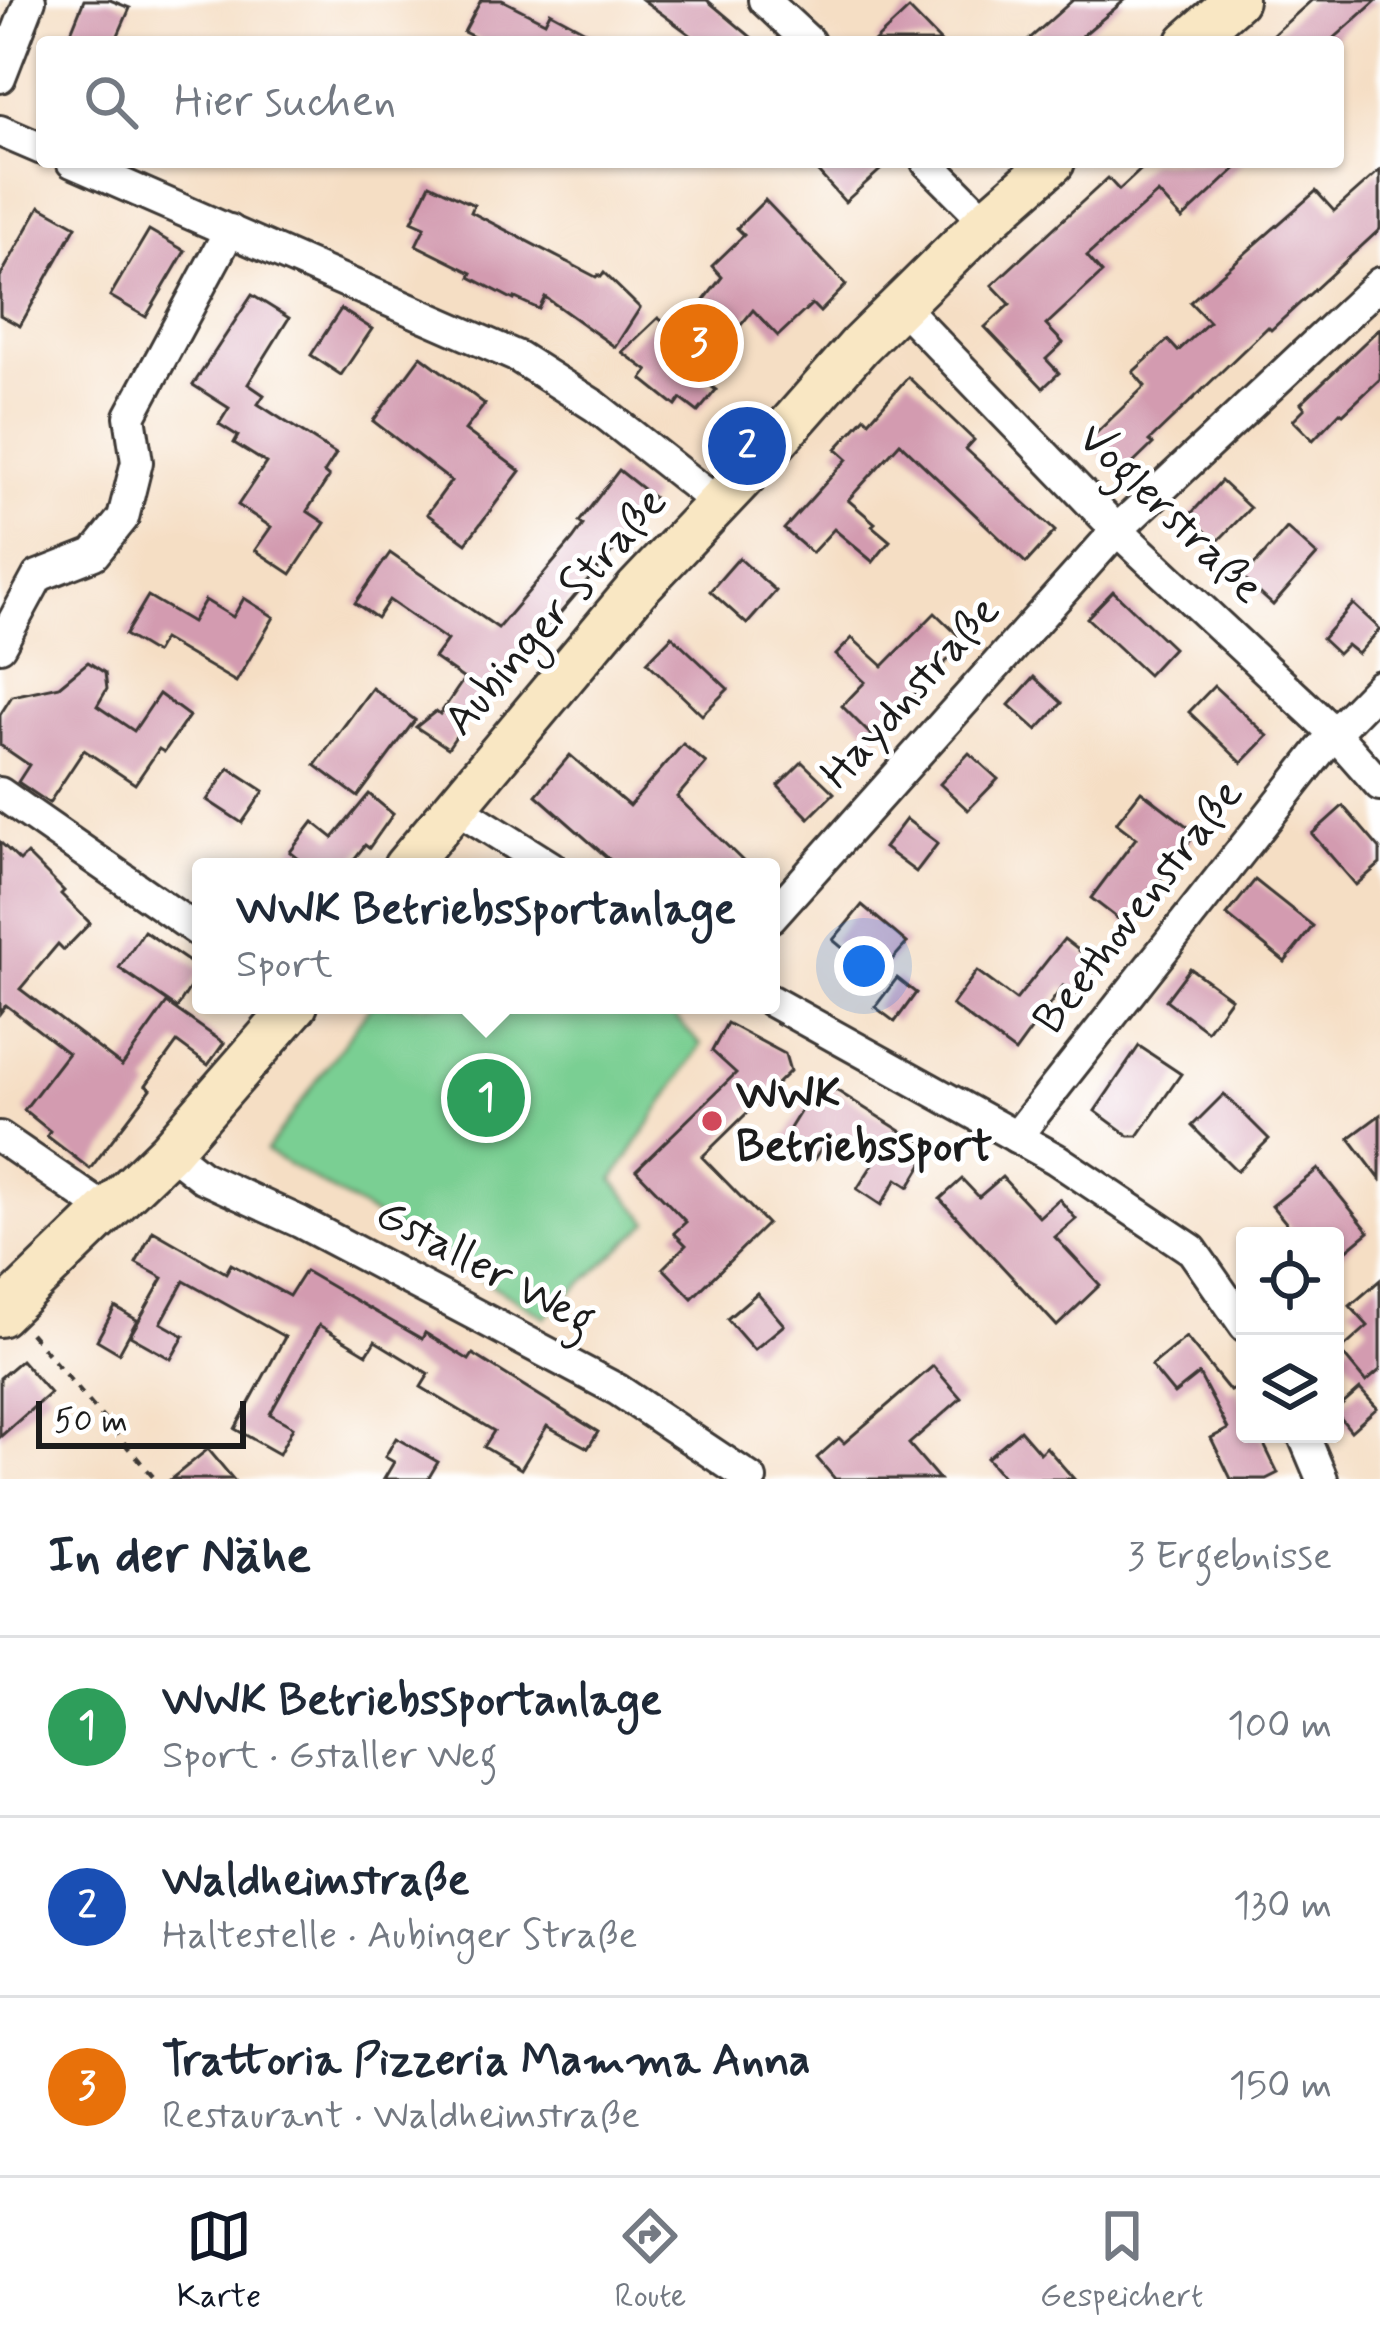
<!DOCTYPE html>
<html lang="de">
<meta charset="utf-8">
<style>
:root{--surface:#fff;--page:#f6f6f7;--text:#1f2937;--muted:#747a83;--line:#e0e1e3;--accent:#111827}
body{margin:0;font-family:Mynerve,sans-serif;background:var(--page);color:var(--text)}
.controls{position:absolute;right:36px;bottom:36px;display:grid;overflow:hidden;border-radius:12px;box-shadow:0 3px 9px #0004}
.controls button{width:108px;height:108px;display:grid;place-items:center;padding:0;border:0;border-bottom:3px solid var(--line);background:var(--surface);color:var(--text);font:60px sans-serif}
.scale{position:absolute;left:36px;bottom:30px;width:210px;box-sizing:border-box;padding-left:12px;border:6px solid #1c1c1c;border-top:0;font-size:33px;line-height:42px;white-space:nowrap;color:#1c1c1c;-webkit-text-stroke:9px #fff;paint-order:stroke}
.you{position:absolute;left:864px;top:966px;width:42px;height:42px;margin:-30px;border:9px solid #fff;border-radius:50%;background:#1a73e8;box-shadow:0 0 0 18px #1a73e833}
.badge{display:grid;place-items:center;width:78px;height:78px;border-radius:50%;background:var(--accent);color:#fff;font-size:39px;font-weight:700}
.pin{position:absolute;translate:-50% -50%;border:6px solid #fff;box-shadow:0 3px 12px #0006}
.popup{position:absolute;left:192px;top:858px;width:588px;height:156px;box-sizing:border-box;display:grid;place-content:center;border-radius:12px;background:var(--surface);filter:drop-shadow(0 3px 9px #0005);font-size:39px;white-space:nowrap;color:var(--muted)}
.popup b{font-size:45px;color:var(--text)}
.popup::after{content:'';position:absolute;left:50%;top:100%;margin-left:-24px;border:24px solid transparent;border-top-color:var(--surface)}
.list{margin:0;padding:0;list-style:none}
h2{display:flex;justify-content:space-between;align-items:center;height:156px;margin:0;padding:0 48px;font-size:51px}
h2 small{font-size:39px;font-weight:400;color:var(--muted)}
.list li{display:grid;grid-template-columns:78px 1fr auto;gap:36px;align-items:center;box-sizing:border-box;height:180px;padding:0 48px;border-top:3px solid var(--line)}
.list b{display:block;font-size:45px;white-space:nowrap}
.list p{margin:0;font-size:39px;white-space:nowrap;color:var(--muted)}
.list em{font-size:39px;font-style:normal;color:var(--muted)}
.icon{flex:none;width:66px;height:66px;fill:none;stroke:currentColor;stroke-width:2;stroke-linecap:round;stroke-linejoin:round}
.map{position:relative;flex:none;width:1380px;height:1479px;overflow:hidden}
.search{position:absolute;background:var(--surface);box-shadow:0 3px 9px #0004;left:36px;right:36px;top:36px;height:132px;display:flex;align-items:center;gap:30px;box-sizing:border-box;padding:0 42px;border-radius:12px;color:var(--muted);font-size:45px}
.sheet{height:696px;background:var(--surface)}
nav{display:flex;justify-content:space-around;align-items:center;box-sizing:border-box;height:168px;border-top:3px solid var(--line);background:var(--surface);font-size:33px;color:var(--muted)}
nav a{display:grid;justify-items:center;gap:6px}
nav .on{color:var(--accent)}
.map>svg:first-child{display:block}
</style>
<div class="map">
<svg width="1380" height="1479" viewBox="0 0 1380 1479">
<rect width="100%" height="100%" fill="#fff"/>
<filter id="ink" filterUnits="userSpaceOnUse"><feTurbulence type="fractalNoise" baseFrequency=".00833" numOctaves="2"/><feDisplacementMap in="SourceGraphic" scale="24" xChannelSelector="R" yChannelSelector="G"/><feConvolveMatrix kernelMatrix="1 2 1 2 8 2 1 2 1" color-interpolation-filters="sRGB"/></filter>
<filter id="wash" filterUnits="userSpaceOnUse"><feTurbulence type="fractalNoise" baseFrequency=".004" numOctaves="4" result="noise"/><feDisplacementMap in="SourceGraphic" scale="48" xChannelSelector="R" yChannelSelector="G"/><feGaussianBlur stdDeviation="2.7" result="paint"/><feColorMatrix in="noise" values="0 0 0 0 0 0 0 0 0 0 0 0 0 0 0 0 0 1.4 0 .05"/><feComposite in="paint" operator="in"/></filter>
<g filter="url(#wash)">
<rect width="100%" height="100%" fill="#f5dec4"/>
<path fill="#7acf93" stroke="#4b7658" stroke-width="3" d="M371 1005H663L701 1045 613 1180 649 1222 545 1317 266 1151Z"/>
<g id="blocks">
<g fill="#d39bb0">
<path d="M84 0H110L130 8 115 42H67Z"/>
<path d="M481 0H502L545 22 550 12 606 42H484L464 32Z"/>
<path d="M643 0H707L757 42H700Z"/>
<path d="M1073 0H1125L1075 42H1026Z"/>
<path d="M1312 0H1377L1330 42H1265Z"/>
<path d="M909 9 941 42H874Z"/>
<path d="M809 162H889L845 202Z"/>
<path d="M1149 162H1243L1182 219 1158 193 1087 256 1102 273 1046 325 1063 343 1046 359 1059 373 1043 388 985 327 1010 304 992 285 1108 178 1119 190Z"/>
<path d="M1380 170V229L1271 330 1268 327 1149 441 1153 444 1121 475 1088 441 1145 386 1133 372 1168 340 1178 351 1209 322 1190 302 1316 191 1334 211Z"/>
<path d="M430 184 474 205 471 212 596 277 598 275 601 277 604 273 640 308 615 347 545 297 539 309 515 298 514 300 470 277 472 273 416 245 425 227 412 221Z"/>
<path d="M765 200 846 285 820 312 812 304 778 336 753 310 699 377 716 390 698 412 681 399 676 406 642 379 648 371 622 352 658 318 679 333 722 277 712 266 744 235 737 228Z"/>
<path d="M40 206 76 226 20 326 0 315V277Z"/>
<path d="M149 230 185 251 146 317 110 296Z"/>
<path d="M252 295 289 318 248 384 264 395 258 404 336 454 324 473 329 477 307 511 325 523 291 574 255 550 271 527 238 505 266 463 234 443 238 436 219 424 229 408 193 385Z"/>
<path d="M341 309 372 329 341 375 311 355Z"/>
<path d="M1380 328V379L1343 414 1340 412 1313 440 1293 420 1305 408 1301 403Z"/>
<path d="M421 356 485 404 465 430 520 471 466 543 427 514 451 481 373 421Z"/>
<path d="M908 377 974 440 966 449 1055 531 1026 563 900 443 848 500 875 523 872 526 890 541 873 562 834 529 812 553 784 529 847 459 836 449 865 417 869 421Z"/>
<path d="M619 470 653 497 612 550 613 551 545 631 541 627 473 716 471 714 448 748 416 727 436 711 440 714 464 679 434 658 447 640 389 600 377 618 355 603 390 553 498 628 573 539 583 525 579 522Z"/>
<path d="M1221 481 1250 508 1217 542 1189 516Z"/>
<path d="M1287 528 1317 555 1273 605 1243 578Z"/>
<path d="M739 558 776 591 747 624 710 591Z"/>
<path d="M1113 591 1173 648 1148 675 1087 618Z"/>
<path d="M148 596 192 622 205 600 233 617 244 598 274 617 236 682 163 639 155 653 125 635Z"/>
<path d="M1353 604 1380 629 1358 654 1347 645 1338 654 1322 639Z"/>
<path d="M935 613 965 642 873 737 842 706 865 682 836 655 852 638 883 666Z"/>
<path d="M672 636 728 689 702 715 647 662Z"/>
<path d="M88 662 105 673 107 689 97 706 134 731 159 694 189 716 164 752 159 749 135 784 84 750 49 803 18 782 29 765 0 745V715L12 696 59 686Z"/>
<path d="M1034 677 1062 703 1037 730 1009 705Z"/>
<path d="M1214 686 1268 736 1242 763 1189 712Z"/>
<path d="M372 688 415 720 358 797 315 765Z"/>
<path d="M683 744 706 763 677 797 749 867H618L536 795 570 755 629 806Z"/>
<path d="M969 753 998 779 968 810 940 784Z"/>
<path d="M802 762 834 793 809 818 778 786Z"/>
<path d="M229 768 264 791 242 823 207 800Z"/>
<path d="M1141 791 1196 833 1126 925 1091 898 1136 838 1116 823Z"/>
<path d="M369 794 393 814 369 848 365 845 348 867H309L290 852 313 822 333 838Z"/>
<path d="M1343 806 1380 849V864L1356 885 1312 834Z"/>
<path d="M906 819 938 843 916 872 884 848Z"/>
<path d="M0 842 20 861 27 854 64 891 61 894 90 923 64 950 58 944 20 989 122 1066 167 1003 224 1043 208 1065 177 1042 146 1085 151 1089 90 1169 47 1136 50 1131 24 1110 68 1053 6 1005 0 1013Z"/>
<path d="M1255 880 1313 926 1285 962 1227 915Z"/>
<path d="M862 905 907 943 877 977 833 940Z"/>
<path d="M144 931 201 970 177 1008 119 968Z"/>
<path d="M1064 939 1098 965 1075 995 1063 986 1015 1052 952 1005 977 971 1016 1000Z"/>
<path d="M1190 968 1231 998 1207 1031 1166 1000Z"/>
<path d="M897 978 916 993 895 1022 875 1007Z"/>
<path d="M727 1023 785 1054 790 1071 702 1157 767 1224 692 1298 663 1268 686 1245 674 1233 686 1222 636 1170 736 1073 712 1051Z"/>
<path d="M1139 1046 1181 1074 1138 1136H1129L1095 1111Z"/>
<path d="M820 1080 931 1150 909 1187 897 1179 881 1205 857 1189 873 1164 829 1136 813 1161 782 1141Z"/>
<path d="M1224 1094 1269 1139 1237 1171 1192 1126Z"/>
<path d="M1380 1115V1179L1349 1138Z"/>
<path d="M1318 1169 1369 1232 1335 1260V1236H1297L1272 1206Z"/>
<path d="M1002 1177 1039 1217 1059 1199 1076 1219 1055 1237 1100 1285 1057 1326 940 1199 962 1179 979 1197Z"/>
<path d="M153 1231 226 1273 231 1264 289 1296 305 1271 422 1339 425 1333 469 1360 473 1354 598 1432 588 1448 547 1426 521 1469 484 1447 494 1431 421 1387 429 1374 375 1341 367 1354 319 1325 270 1414 293 1427 279 1454 235 1429 285 1337 184 1281 161 1323 184 1336 171 1359 130 1336 163 1278 136 1263Z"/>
<path d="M1380 1280V1370L1366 1382 1340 1351 1368 1326 1350 1306Z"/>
<path d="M757 1293 784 1325 754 1350 727 1319Z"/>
<path d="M115 1307 137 1320 119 1353 97 1340Z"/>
<path d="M1186 1337 1230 1391 1236 1388 1245 1406V1434H1259L1278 1473 1266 1479H1231L1211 1438 1228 1429 1199 1374 1174 1394 1151 1366Z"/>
<path d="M21 1360 50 1393 0 1437V1378Z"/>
<path d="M933 1366 961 1398 909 1444 939 1479H835L817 1458 839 1438 844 1443Z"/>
<path d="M1360 1389 1377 1408 1351 1431 1335 1411Z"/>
<path d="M1020 1430 1040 1453 1046 1447 1074 1479H1005L987 1458Z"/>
<path d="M396 1438 438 1462 428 1479H384L394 1462 385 1457Z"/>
<path d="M208 1449 233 1479H171Z"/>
</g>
</g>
</g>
<g filter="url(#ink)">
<use href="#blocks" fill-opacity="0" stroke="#3d3935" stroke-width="3"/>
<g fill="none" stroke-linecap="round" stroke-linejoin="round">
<defs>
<g id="street">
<path d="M764 0 809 42"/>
<path d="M0 77 30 0"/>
<path d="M0 131 42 149"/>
<path d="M72 162 518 357 595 406 719 504"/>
<path d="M927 162 986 221"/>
<path d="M899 304 1117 530 1334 733 1380 785"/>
<path d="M0 646 38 576 94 554 123 518 137 462 130 416 230 230"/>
<path d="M0 793 201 933"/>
<path d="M454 806 551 867"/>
<path d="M771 917 1117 530 1380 283"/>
<path d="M771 1001 1056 1159 1192 1250 1245 1326"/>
<path d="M0 1137 106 1210"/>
<path d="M1016 1137 1334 733 1380 686"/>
<path d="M169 1151 202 1177 300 1222 618 1390 751 1479"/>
<path d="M1303 1434 1322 1479"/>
</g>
<g id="secondary">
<path d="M1188 42 1236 0"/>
<path d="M405 867 637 589 759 460 860 345 986 221 1053 162"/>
<path d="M0 1315 169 1151 296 1005"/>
</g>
</defs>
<use href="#street" stroke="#3d3935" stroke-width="36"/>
<use href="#secondary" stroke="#3d3935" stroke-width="48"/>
<path stroke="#3d3935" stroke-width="4.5" stroke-dasharray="9 9" stroke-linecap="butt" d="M30 1333 155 1479"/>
<use href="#street" stroke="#fff" stroke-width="30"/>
<use href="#secondary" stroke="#f9e7c3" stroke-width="42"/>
</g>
</g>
<circle fill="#d1495b" stroke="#fff" stroke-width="4.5" cx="712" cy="1121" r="12"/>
<g text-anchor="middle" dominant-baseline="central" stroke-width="10" stroke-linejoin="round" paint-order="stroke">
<g font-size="45" fill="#1c1c1c" stroke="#fff">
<text transform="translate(1170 514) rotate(44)">Voglerstraße</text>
<text transform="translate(556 612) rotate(-49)">Aubinger Straße</text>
<text transform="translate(911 693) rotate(-48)">Haydnstraße</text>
<text transform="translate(1139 907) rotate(-52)">Beethovenstraße</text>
<text transform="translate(485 1268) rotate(28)">Gstaller Weg</text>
</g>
<g font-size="45" font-weight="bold" fill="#1c1c1c" stroke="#fff" text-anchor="start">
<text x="736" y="1095">WWK<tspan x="736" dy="52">Betriebssport</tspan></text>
</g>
</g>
</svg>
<div class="controls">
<button><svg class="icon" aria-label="locate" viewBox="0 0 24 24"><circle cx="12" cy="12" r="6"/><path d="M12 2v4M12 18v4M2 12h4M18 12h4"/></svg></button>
<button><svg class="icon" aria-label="layers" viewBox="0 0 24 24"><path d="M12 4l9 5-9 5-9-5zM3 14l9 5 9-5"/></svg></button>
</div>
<div class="scale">50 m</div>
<div class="you"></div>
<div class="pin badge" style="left:486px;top:1098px;background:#2e9e5b">1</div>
<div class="popup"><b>WWK Betriebssportanlage</b>Sport</div>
<div class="pin badge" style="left:747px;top:446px;background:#1a4fb4">2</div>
<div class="pin badge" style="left:699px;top:343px;background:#e8710a">3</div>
<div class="search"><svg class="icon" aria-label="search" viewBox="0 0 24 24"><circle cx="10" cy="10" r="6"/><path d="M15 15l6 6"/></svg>Hier suchen</div>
</div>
<section class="sheet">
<h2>In der Nähe<small>3 Ergebnisse</small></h2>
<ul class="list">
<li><span class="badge" style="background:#2e9e5b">1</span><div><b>WWK Betriebssportanlage</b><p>Sport · Gstaller Weg</p></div><em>100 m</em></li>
<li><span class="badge" style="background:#1a4fb4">2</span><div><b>Waldheimstraße</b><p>Haltestelle · Aubinger Straße</p></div><em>130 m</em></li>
<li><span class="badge" style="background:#e8710a">3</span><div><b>Trattoria Pizzeria Mamma Anna</b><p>Restaurant · Waldheimstraße</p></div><em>150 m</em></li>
</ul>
</section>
<nav>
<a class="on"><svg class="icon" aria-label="map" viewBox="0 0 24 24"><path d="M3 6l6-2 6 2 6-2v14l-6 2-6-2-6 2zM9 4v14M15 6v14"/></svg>Karte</a>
<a><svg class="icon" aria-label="directions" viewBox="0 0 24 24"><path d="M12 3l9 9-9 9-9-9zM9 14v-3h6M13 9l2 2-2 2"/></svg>Route</a>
<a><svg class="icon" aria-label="saved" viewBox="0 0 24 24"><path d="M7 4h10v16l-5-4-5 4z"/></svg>Gespeichert</a>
</nav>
